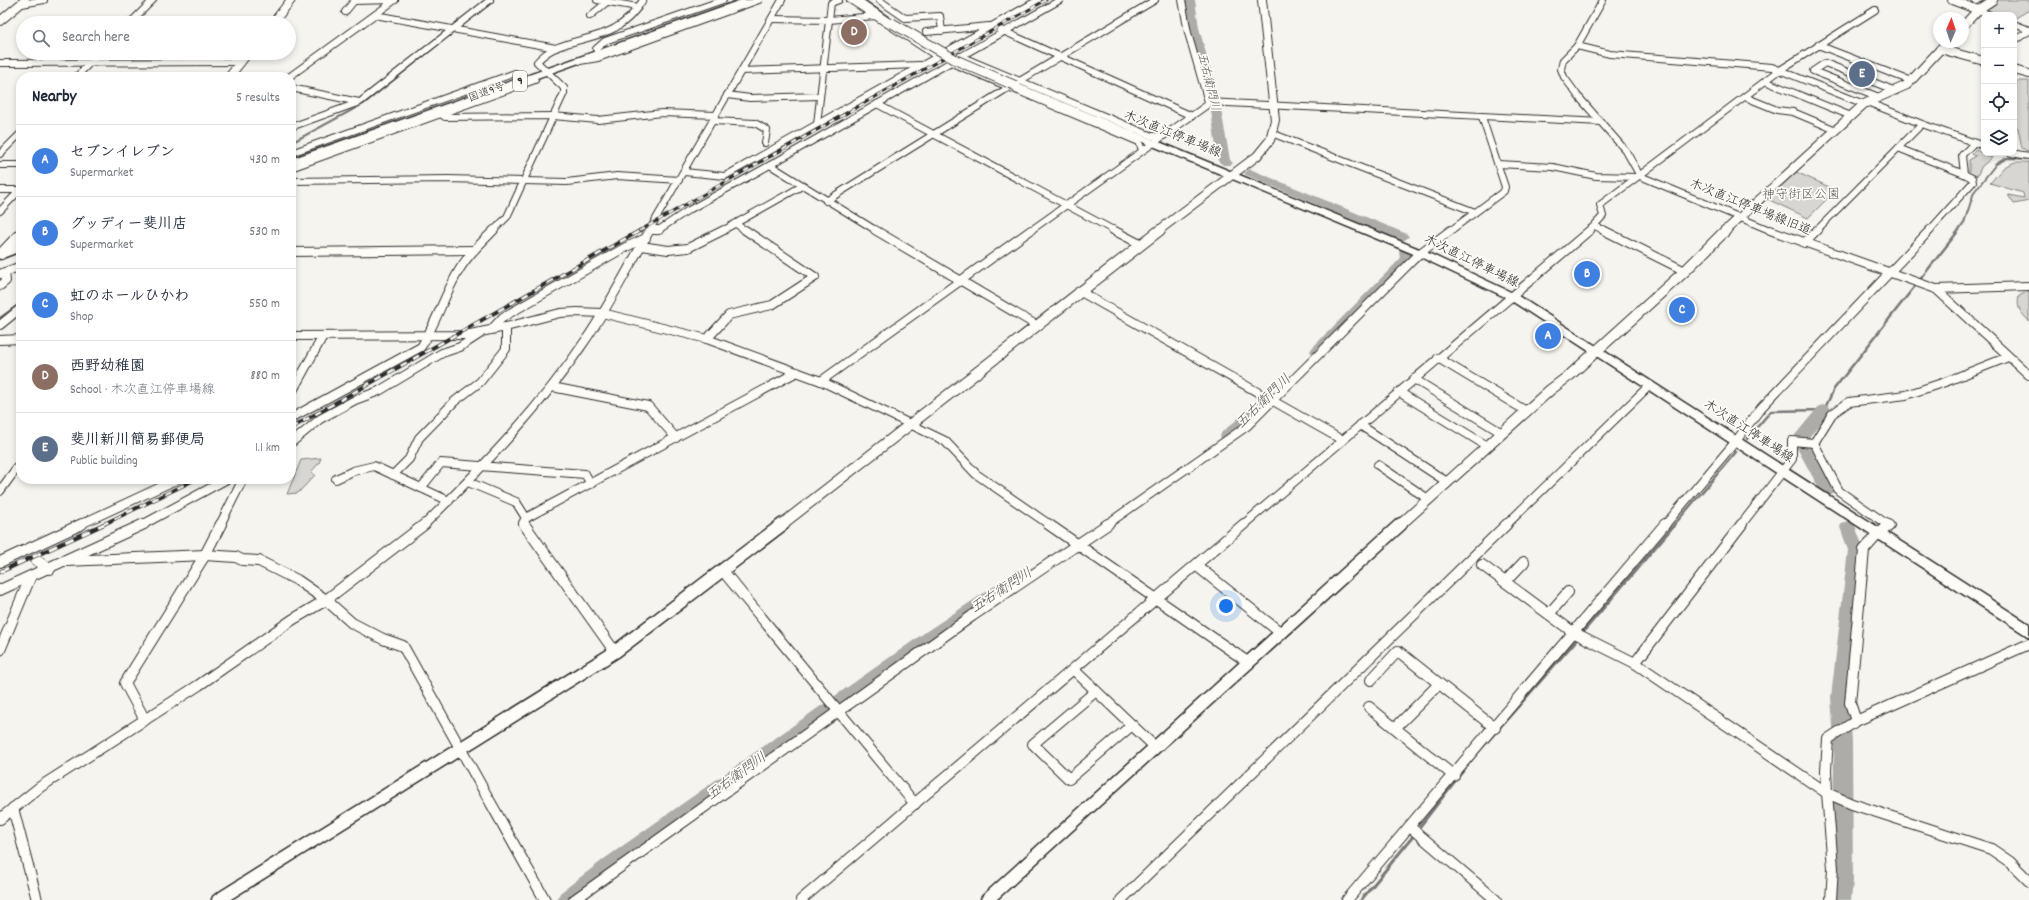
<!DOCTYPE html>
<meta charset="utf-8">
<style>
:root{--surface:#fff;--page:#f2f2f3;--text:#1f2937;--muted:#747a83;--line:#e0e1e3;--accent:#7c3aed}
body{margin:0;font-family:Dekko,"Klee One",sans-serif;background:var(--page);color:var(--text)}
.controls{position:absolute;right:12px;top:12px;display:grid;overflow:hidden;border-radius:8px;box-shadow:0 2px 6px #0003}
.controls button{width:36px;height:36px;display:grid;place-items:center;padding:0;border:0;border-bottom:1px solid var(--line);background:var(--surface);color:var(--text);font:20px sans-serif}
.compass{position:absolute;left:1933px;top:12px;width:36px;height:36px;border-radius:50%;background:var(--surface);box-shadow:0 2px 6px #0003;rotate:2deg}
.you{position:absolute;left:1226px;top:606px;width:14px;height:14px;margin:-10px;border:3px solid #fff;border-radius:50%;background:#1a73e8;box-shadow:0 0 0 6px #1a73e833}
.badge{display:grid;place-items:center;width:26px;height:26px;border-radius:50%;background:var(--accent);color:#fff;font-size:13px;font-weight:700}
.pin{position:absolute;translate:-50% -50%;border:2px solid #fff;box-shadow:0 1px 4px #0006}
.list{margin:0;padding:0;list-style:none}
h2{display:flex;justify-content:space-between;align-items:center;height:52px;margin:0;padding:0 16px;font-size:17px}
h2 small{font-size:13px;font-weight:400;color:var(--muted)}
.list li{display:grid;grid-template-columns:26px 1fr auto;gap:12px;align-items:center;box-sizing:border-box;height:72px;padding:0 16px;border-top:1px solid var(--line)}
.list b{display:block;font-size:15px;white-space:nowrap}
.list p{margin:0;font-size:13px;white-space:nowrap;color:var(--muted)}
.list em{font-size:13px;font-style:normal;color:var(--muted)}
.icon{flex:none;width:22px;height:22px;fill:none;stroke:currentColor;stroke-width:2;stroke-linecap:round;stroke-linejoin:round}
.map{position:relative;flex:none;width:2029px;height:900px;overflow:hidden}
.search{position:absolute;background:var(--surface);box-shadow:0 2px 6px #0003;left:16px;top:16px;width:280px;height:44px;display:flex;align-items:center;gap:10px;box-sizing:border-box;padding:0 14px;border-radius:22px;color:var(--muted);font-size:15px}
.panel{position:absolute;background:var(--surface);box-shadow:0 2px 6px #0003;left:16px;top:72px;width:280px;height:412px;border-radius:16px}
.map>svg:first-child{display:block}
</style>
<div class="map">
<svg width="2029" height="900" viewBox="0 0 2029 900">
<rect width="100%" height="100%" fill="#f5f4ef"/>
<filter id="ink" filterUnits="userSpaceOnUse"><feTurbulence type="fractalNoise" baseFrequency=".025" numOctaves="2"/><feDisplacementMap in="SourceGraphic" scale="8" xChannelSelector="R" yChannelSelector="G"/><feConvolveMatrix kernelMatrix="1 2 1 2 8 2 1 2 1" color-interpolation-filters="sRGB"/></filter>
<g filter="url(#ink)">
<g fill="#d7d6d2" stroke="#81807e">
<path d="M1998 0H2027L2029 1V10L2014 19V15H1994L1982 10Z"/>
<path d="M2017 81H2029V152L2022 148 2018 128 2014 126V83Z"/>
<path d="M1976 150 1992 158 1982 166 1977 176 1969 173V160L1976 156 1972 154Z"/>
<path d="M2015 162H2029V201L2014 204 2008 195 2024 198 2023 193 1990 183 2004 167Z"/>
<path d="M1796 172 1836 190 1808 218 1765 198Z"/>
<path d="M2029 291V321C2021 313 2016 308 2019 296Z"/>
<path d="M321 458 319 463 311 472 315 475 298 493 287 494 301 460Z"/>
</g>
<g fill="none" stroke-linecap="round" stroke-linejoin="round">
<g stroke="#797877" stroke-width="2">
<path d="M291 143 365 103 440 43"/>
<path d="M1958 231 1964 223 1974 192 1996 164 2007 158 2029 159"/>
</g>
<g stroke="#797877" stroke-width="2.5">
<path d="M0 318 21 303"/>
<path d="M1747 439 1771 411 1824 410 1834 389 1959 230"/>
<path d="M1674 525 1736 452"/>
</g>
<g stroke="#797877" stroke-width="3">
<path d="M1582 633 1675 524"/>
<path d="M1417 830 1472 759 1579 637"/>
<path d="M1361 900 1415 834"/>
</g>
<g fill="#adaca9" fill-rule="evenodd">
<path d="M1185 0H1195L1199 28 1220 104 1230 160 1233 163 1231 165H1223L1218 161 1210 104 1189 28Z"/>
<path d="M1250 169 1407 234 1409 237 1403 241 1399 240 1246 175 1244 173Z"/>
<path d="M1405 247 1411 251 1412 260 1411 263 1322 354H1312L1310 351 1312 348 1400 259 1399 251Z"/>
<path d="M1262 402 1267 403 1269 407 1267 411 1232 440 1227 442 1222 440 1220 436 1222 432 1257 403Z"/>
<path d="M1824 405 1829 406 1831 410 1810 436 1811 448 1835 490 1832 494 1827 496 1822 494 1797 448 1795 435 1819 406Z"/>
<path d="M1848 521 1854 523 1864 550 1849 697 1852 741 1853 881 1851 900H1831L1833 881 1834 741 1831 697 1848 550 1840 527 1842 523Z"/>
<path d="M1026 567 1032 569 1034 574 1032 579 939 641 618 873 583 900H557L560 893 604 859 927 631 1020 569Z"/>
</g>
<defs>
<g id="minor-far2">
<path d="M597 0 638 7"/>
<path d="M850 0 875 16"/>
<path d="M879 0 905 18 940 16 942 31"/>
<path d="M1182 0 1188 33 1208 102"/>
<path d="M1603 0 1577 46 1563 60 1561 69 1564 77 1578 96 1626 151 1640 176 1772 231"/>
<path d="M22 4 44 0"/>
<path d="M1978 10 1990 15"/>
<path d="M345 12 354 1 395 0"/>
<path d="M375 15 556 48"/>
<path d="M590 16 607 2"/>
<path d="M772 19 829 20 875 16 936 56"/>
<path d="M130 23 153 0"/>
<path d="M2014 24 2029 30"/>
<path d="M1001 30 1192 116"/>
<path d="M926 32 989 26"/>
<path d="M2014 41 2029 31"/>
<path d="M1818 45 1911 81"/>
<path d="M1577 46 1610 54 1772 67 1864 104"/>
<path d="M596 49 605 41 723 0"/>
<path d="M960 56 1152 136H1163"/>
<path d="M580 61 598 58 759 0"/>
<path d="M0 63 240 62"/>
<path d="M954 64 1139 142 1142 150"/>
<path d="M741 71 920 65"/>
<path d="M76 77 100 53"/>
<path d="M289 77 395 0"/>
<path d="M1765 81 1851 116"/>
<path d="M291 88 359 102"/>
<path d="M727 95 750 98 820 96"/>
<path d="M1745 97 1777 110 1793 112 1836 130"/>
<path d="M1879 97 1813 71 1825 63 1896 91"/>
<path d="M1208 102 1601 122"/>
<path d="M877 104 1115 231"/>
<path d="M441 114 445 117 553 116 598 120 662 113 716 115"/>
<path d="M713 121 755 123 767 130 765 143"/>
<path d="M817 124 831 3 839 0"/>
<path d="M1922 124 1984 146"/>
<path d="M291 127 360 102 490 0"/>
<path d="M1274 134 1475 212"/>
<path d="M1898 148 1964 174 1962 155 1972 145 1971 142"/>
<path d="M291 153 515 73"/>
<path d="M2011 153 2029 156"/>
<path d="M0 154 21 133"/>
<path d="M1498 164 1553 167 1596 176 1637 177"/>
<path d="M0 165H21"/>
<path d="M291 168 535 80"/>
<path d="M684 172 725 176 1038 0"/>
<path d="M291 181 448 179 567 182 617 176 679 180"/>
<path d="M0 190H20"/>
<path d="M826 201 1008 88 1155 0"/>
<path d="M0 211 21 189"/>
<path d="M736 224 746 231"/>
<path d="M1595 226 1605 231"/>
<path d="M651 229 657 231"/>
<path d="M493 231 507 217 564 93V88L537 62C556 39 591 42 615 28 626 22 636 11 643 0"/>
<path d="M649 231 782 0"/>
<path d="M657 231 687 211 770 165"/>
<path d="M722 231 802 186"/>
<path d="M877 231 770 165 1060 0"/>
<path d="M1030 231 1207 105 1208 102"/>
<path d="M1450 231 1504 191 1505 187 1482 117"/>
<path d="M1589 231 1603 216 1600 205 1780 70 1875 10"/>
<path d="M1816 231 1922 124 1867 102"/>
<path d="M1929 231 1973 182 1972 178 1964 174"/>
</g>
<g id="minor-far1">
<path d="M654 230H659"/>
<path d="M875 230 1036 325"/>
<path d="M1113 230 1140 244"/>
<path d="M1603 230 1685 271"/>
<path d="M1770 230 1936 289 2029 375"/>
<path d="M1804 243 1817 230"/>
<path d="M641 246 668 250 688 248 724 230"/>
<path d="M291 252 474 250"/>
<path d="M0 274 21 266"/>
<path d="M0 286 6 281 5 272"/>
<path d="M1936 289 2029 286"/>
<path d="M1079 291 1342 440"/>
<path d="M0 325 21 308"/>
<path d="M491 330 503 317 624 248 646 238"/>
<path d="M291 336 465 335 506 327 560 313 577 312 602 313 707 339 821 381 945 441 976 474 1050 525"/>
<path d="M707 339 729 315 772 305 815 277 745 230"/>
<path d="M0 340 21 339"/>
<path d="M1438 358 1526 411"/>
<path d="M1414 379 1502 433"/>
<path d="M821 381 1031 230"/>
<path d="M552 387 648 406 676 438"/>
<path d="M1399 392 1487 446"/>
<path d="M291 394 323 336"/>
<path d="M291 418 421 347C436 323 444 296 458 272 467 256 481 243 494 230"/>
<path d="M1360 425 1447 482"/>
<path d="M291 443 320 419 355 400 379 391 442 353 460 347 480 334"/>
<path d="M1814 443 1839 491 1888 525"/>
<path d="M1814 443 1832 414 1849 402 1906 395 1945 382 2008 357"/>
<path d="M1378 465 1428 499"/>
<path d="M393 475 409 459 419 438 455 401 480 382 506 349V327"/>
<path d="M336 479 353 471 374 466 449 501"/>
<path d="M468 482 516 502 526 518 797 372"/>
<path d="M421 488 441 463 585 474 591 484"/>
<path d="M0 491 21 462"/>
<path d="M79 525 178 479"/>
<path d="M142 525 227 479"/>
<path d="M220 525 243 479"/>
<path d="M424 525C483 467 541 407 587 338 610 304 629 266 650 230"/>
<path d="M524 525 523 523 526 518"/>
<path d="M1106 525 1247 426 1420 253 1451 230"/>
<path d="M1243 525 1590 230"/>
<path d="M1506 525 1650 385"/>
<path d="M1665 525 1736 441 1761 408 1930 230"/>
<path d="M1741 525 1792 459V441L1814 443"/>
</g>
<g id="minor">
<path d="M524 524 615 652"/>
<path d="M1048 524 1249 663"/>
<path d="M36 560 50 569"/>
<path d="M66 561 205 555 236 557 242 560 259 561 297 580 326 600 352 623 383 639 403 646 545 900"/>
<path d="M0 562 82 524"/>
<path d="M1482 565 1573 632 1635 663 1827 793 1826 770 1828 739 1856 721 2029 644"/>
<path d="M1197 566 1281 633"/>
<path d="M723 571 915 804"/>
<path d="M1505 582 1524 562"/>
<path d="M0 590 144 524"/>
<path d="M1549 614 1568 592"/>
<path d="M0 650 30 578"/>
<path d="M1635 663 1742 524"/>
<path d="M1074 670 1155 747"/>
<path d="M1371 680 1398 651 1495 728"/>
<path d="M1096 691 1033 744 1069 779 1132 725"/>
<path d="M1369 707 1454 776"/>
<path d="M145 720 125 683 205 555 221 524"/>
<path d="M1856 721 1850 703 1864 550 1879 533 1889 526 1886 524"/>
<path d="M1396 727 1439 684"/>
<path d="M13 808 37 900"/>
<path d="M0 819 40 787 199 685 292 620 326 600 425 524"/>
<path d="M1410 827 1496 900"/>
<path d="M574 900 972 616 1108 524"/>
<path d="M801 900 1244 524"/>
<path d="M1121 900 1507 524"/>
<path d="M1347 900 1665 524"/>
<path d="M1831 900 1833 868 1827 793 1852 804 1991 849 2010 862 2029 881"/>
</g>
<g id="tertiary-far2">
<path d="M1952 0 1978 10"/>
<path d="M0 21 25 0"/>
<path d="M273 23 291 0"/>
<path d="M1963 26 1978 10 1993 0"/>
<path d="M1940 49 1984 61"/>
<path d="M2014 70 2029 74"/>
<path d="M229 77 248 53"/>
<path d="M1158 231 1257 156 1270 140 1275 120 1262 0"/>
<path d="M1725 231 1864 104 1907 85 1947 42"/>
</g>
<g id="tertiary-far1">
<path d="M1 254 21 233"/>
<path d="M781 525 1160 230"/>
<path d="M1400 525 1550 390 1570 375 1685 271 1726 230"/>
</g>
<g id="tertiary">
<path d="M218 900 615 652 783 524"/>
<path d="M987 900 1401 524"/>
</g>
<g id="secondary">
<path d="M854 0H863L896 23 889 25Z"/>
<path d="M1016 83 1424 251 1515 294 2029 624V637L1507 298 1416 255 1013 88V84Z"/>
</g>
<g id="trunk">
<path d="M741 0H755L291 166V159Z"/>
<path d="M21 243V251L0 259V251Z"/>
</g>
</defs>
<use href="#minor-far2" stroke="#2b2b2b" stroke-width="8"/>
<use href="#minor-far1" stroke="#2b2b2b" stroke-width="10"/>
<use href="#minor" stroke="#2b2b2b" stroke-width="12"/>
<use href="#tertiary-far2" stroke="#2b2b2b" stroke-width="10"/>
<use href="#tertiary-far1" stroke="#2b2b2b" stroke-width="12"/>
<use href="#tertiary" stroke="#2b2b2b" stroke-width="15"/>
<use href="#secondary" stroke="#2b2b2b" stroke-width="3"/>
<use href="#trunk" stroke="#2b2b2b" stroke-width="3"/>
<use href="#minor-far2" stroke="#fdfcf7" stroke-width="6"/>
<use href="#minor-far1" stroke="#fdfcf7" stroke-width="8"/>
<use href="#minor" stroke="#fdfcf7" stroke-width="10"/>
<use href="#tertiary-far2" stroke="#fdfcf7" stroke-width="8"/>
<use href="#tertiary-far1" stroke="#fdfcf7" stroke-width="10"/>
<use href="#tertiary" stroke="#fdfcf7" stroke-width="12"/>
<use href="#secondary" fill="#fdfcf7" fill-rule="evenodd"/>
<use href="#trunk" fill="#fdfcf7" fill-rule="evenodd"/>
<defs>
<path id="rail-far2" d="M639 231 1046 0"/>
<g id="rail-far1">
<path d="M291 428 641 230"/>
<path d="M102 525 196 479"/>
</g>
<path id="rail" d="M0 572 104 524"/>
</defs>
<use href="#rail-far2" stroke="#2b2b2b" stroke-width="3"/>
<use href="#rail-far1" stroke="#2b2b2b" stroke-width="4"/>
<use href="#rail" stroke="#2b2b2b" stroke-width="4.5"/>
<use href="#rail-far2" stroke="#fdfcf7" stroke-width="2" stroke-dasharray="5.5" stroke-linecap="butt"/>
<use href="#rail-far1" stroke="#fdfcf7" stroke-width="2.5" stroke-dasharray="7" stroke-linecap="butt"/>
<use href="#rail" stroke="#fdfcf7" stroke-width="3" stroke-dasharray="9" stroke-linecap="butt"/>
<defs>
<path id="secondary-bridge" d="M892 23 956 60 1016 86"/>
</defs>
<use href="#secondary-bridge" stroke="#2b2b2b" stroke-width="11" stroke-linecap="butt"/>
<use href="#secondary-bridge" stroke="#fdfcf7" stroke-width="9"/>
</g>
</g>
<g text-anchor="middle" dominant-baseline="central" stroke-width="3.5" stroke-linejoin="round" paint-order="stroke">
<g font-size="11" fill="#2b2b2b" stroke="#fdfcf7">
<text transform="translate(487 93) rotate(-20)">国道9号</text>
</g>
<rect fill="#fdfcf7" stroke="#6a6a68" stroke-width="1" x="513" y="71" width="14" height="20" rx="3"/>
<g font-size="12" font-weight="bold" fill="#2b2b2b">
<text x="520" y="81">9</text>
</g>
<g font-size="12" font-style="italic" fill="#585857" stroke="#fdfcf7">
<text transform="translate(1208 82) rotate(76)">五右衛門川</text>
</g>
<g font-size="13" fill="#2b2b2b" stroke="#fdfcf7">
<text transform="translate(1172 135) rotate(22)">木次直江停車場線</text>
<text transform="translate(1750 208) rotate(22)">木次直江停車場線旧道</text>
<text transform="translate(1471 262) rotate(26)">木次直江停車場線</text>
<text transform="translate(1748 432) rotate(33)">木次直江停車場線</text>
</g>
<g font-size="13" fill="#565655" stroke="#fdfcf7">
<text x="1801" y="195">神守街区公園</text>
</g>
<g font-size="14" font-style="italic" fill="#585857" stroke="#fdfcf7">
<text transform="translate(1264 402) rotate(-44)">五右衛門川</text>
<text transform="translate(1002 591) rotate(-33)">五右衛門川</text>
<text transform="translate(737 777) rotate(-36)">五右衛門川</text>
</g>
</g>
</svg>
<div class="controls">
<button>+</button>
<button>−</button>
<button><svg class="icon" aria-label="locate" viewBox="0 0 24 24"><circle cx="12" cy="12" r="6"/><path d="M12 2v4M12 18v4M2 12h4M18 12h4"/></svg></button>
<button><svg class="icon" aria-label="layers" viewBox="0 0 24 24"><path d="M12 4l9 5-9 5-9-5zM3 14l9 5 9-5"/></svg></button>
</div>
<svg class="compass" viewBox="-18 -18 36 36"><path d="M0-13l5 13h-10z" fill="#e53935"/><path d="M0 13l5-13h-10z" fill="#747a83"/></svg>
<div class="you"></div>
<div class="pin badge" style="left:1548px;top:336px;background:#3f7fe0">A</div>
<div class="pin badge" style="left:1587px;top:274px;background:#3f7fe0">B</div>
<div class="pin badge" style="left:1682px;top:310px;background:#3f7fe0">C</div>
<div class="pin badge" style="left:854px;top:32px;background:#8d6e63">D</div>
<div class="pin badge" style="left:1862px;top:74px;background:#5c6f8a">E</div>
<div class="search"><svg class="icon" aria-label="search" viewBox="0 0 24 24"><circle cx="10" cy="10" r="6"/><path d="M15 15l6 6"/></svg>Search here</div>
<section class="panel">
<h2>Nearby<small>5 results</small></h2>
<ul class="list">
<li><span class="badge" style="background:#3f7fe0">A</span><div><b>セブンイレブン</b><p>Supermarket</p></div><em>430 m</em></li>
<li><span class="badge" style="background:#3f7fe0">B</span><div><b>グッディー斐川店</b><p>Supermarket</p></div><em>530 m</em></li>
<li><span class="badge" style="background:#3f7fe0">C</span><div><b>虹のホールひかわ</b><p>Shop</p></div><em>550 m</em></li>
<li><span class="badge" style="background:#8d6e63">D</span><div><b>西野幼稚園</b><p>School · 木次直江停車場線</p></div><em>880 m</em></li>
<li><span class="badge" style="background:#5c6f8a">E</span><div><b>斐川新川簡易郵便局</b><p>Public building</p></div><em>1.1 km</em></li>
</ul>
</section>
</div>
